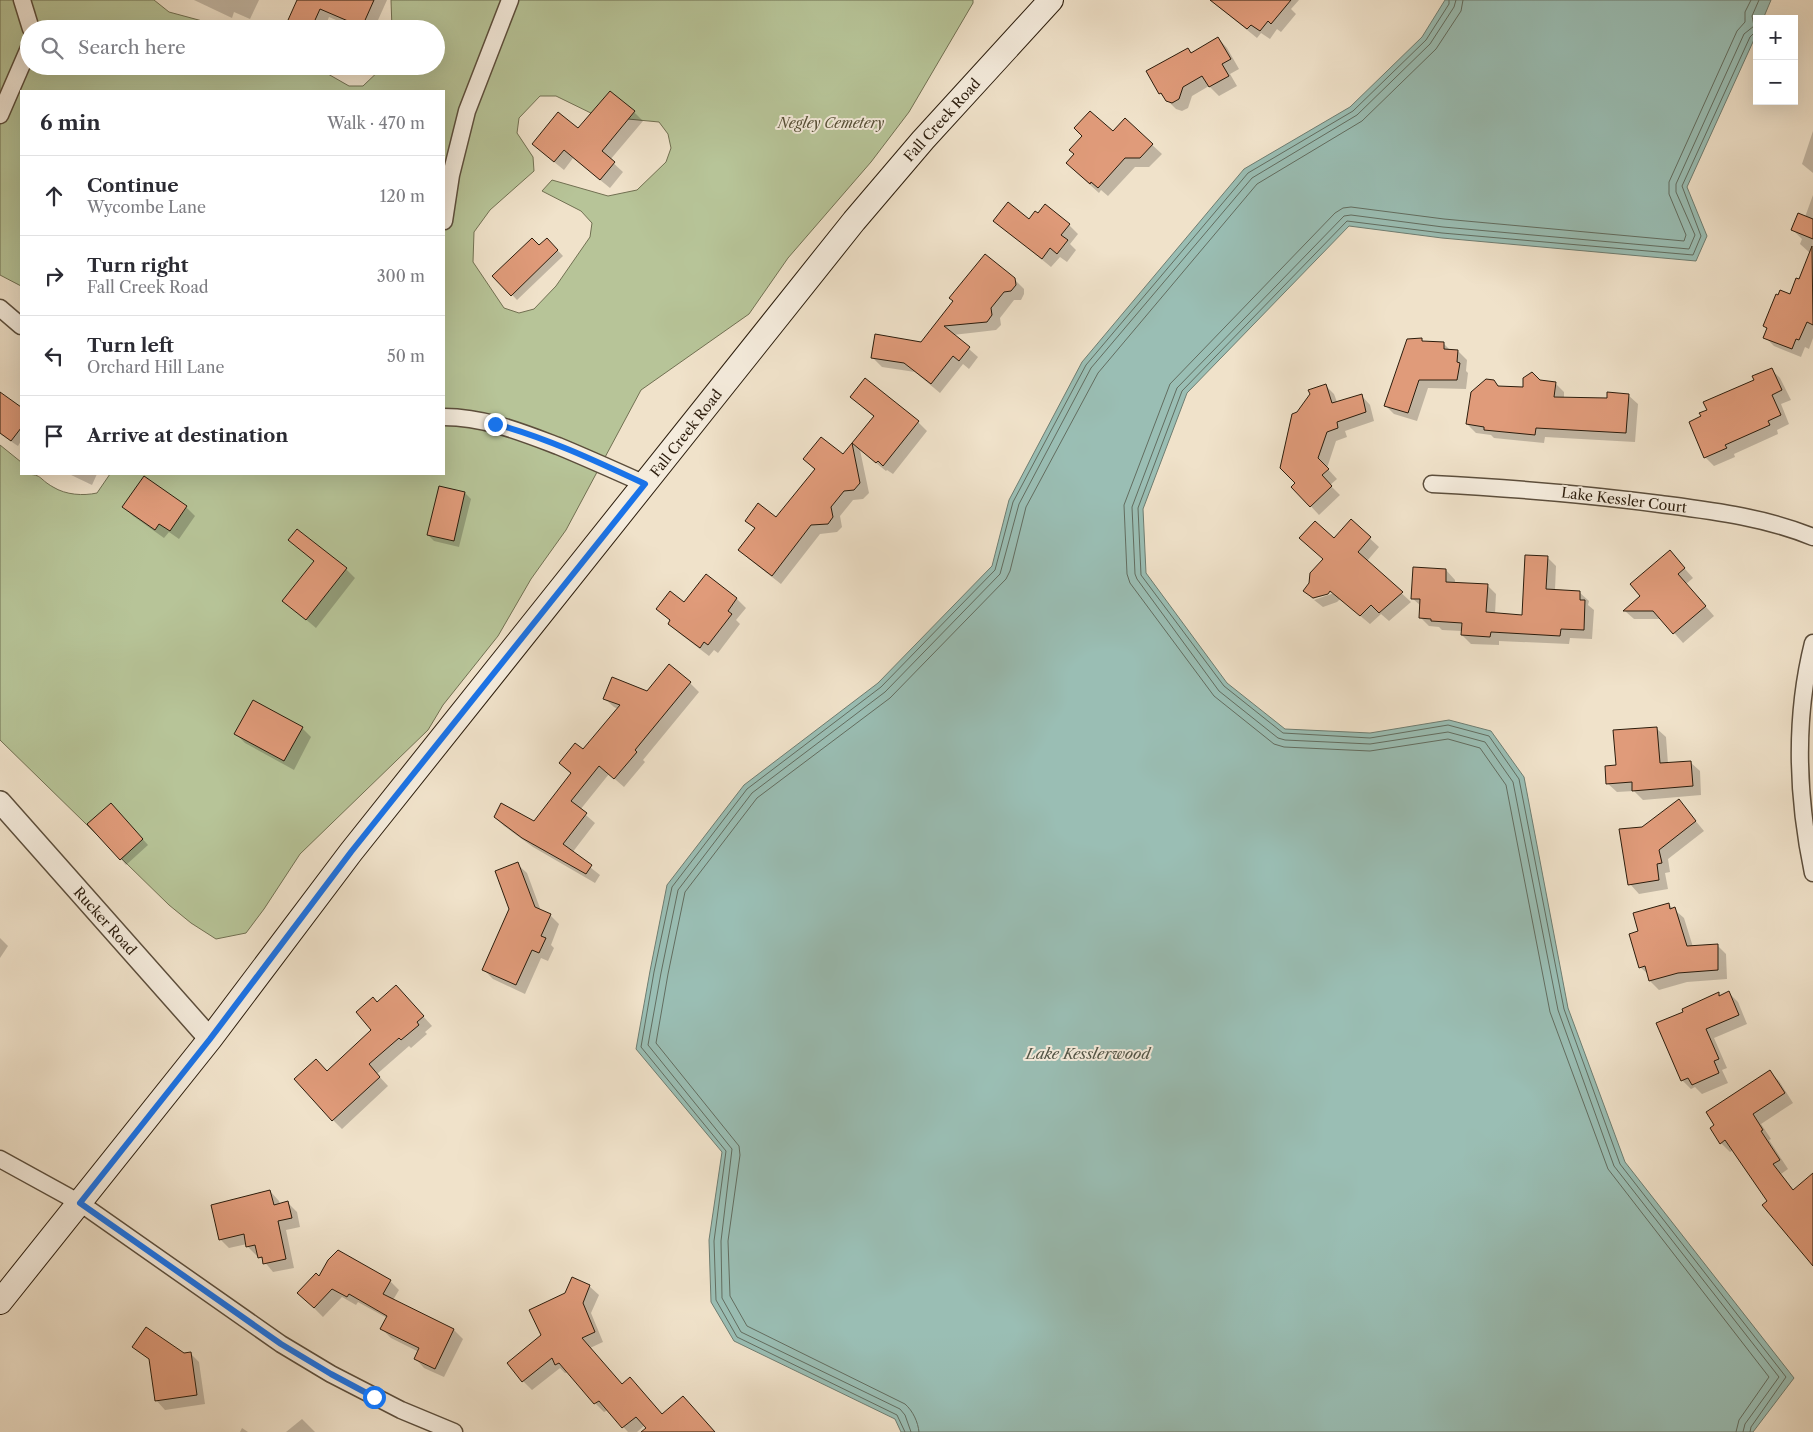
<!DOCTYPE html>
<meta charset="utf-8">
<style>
:root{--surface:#fff;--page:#f2f2f3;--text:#2b2b33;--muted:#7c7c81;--line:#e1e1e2}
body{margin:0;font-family:"Libre Caslon Text",serif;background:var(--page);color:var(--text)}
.controls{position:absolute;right:15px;top:15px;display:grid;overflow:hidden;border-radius:0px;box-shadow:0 5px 20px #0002}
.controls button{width:45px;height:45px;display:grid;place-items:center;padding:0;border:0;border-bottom:1px solid var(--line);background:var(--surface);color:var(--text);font:25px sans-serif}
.stop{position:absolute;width:15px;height:15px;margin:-11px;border:4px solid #1a73e8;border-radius:50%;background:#fff}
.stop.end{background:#1a73e8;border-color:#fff;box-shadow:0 1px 5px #0008}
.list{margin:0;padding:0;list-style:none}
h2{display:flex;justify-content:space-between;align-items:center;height:65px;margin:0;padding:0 20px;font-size:21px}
h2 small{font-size:16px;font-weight:400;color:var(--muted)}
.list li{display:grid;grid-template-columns:32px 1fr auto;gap:15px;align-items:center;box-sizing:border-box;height:80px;padding:0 20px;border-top:1px solid var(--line)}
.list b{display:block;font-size:19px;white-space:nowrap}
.list p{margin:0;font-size:16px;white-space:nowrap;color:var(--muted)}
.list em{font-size:16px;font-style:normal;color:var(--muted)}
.icon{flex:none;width:28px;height:28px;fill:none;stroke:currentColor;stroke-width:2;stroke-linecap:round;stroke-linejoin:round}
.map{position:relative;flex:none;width:1813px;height:1432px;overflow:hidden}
.search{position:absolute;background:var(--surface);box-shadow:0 5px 20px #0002;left:20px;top:20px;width:425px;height:55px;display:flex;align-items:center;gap:12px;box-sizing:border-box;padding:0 18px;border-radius:28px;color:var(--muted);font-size:19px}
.panel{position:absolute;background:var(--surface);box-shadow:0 5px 20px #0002;left:20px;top:90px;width:425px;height:385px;border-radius:0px}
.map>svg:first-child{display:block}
</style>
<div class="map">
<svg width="1813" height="1432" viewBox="0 0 1813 1432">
<rect width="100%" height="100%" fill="#f0e2ca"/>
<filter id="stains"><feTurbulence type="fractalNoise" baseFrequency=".004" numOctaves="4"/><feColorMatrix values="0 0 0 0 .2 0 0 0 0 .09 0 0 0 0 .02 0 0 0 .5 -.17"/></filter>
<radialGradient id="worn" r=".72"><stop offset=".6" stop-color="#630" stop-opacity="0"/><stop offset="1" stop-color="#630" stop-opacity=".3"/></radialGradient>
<path fill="#b7c498" stroke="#717052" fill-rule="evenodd" d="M0 0H154L169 12 232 29H29V66H314L349 86H363L384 66H436V29H392L391 0H973V3L909 112 871 162 788 258 749 314 641 390 566 530 531 579 498 636 443 705 428 730 300 854 264 909 246 933 216 939 191 923 169 905 0 740V445L21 462V474C44 474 37 478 53 487 66 495 83 496 97 493L110 474H444V91H21V286L0 275ZM540 96H556L597 116 659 122 668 134 671 148 666 162 637 190 608 196 552 180 542 191 581 211 592 223 590 237 556 286 534 309 519 313 504 308 473 262 474 232 490 210 534 171 533 157 517 133 519 118Z"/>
<path fill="#9abeb4" stroke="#6e7d71" d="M1445 0H1771L1763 19H1757V33L1687 187 1707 236 1696 261 1442 238 1349 226 1187 393 1143 509 1146 573 1227 683 1285 729 1370 733 1449 720 1491 731 1524 777 1568 1008 1625 1162 1794 1378 1753 1432H901L895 1419 734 1341 711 1302 709 1240 722 1152 636 1049 650 971 667 885 744 785 878 683 992 566 1009 500 1082 362 1244 169 1350 107 1422 37Z"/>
<g fill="#0003">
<path d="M194 0H259L250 19 234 12 232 18Z"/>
<path d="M298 0H387L374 29H357L329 17 324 29H285Z"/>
<path d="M1210 0H1299L1291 9 1296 14 1281 32 1277 29 1270 39 1261 33 1257 38Z"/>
<path d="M1218 38 1227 48 1239 69 1230 74 1237 86 1219 96 1209 86 1192 96 1188 108 1182 111 1176 109 1160 93 1187 49 1192 54Z"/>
<path d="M634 112 643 121 610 160 623 172 610 188 573 158 564 170 543 153 579 130Z"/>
<path d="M1125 120 1162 154 1149 167H1135L1108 196 1101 190 1099 193 1076 172 1075 154 1113 133Z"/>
<path d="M1813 131V173L1802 164Z"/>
<path d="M1813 195V338L1809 349 1805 347 1801 357 1774 346 1765 337 1768 330 1764 326 1791 295 1800 281 1810 253 1800 244 1802 239 1793 230 1805 217Z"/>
<path d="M995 221H1029L1069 225 1078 234 1070 244 1076 250 1067 262 1060 257 1051 267Z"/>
<path d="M547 239 563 256 517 300 494 276 539 247Z"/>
<path d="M1014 279 1024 289V294L1021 300H1014L1000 318 1001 325 996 330 953 335 978 357 969 369 963 364 940 393 915 372 882 367 873 358 921 343 955 302Z"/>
<path d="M1421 340 1424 342 1443 343 1451 351H1458L1467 360 1466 371 1468 373 1466 389 1428 388 1417 421 1394 414 1385 405Z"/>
<path d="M1771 369 1780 378 1791 400 1781 404 1789 424 1777 430 1778 434 1734 454 1735 457 1714 466 1705 457 1702 417Z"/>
<path d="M1493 381 1500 387 1524 388 1540 381 1555 383 1564 392V398L1608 400 1628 395 1638 404 1635 442 1545 437 1544 443 1494 438 1491 435 1476 433 1467 424Z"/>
<path d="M1325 385 1334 394 1337 402 1361 395 1370 405 1374 421 1345 431 1347 437 1336 441 1327 468 1337 479 1330 485 1340 495 1319 515 1293 487 1297 483 1298 413Z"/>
<path d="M0 393 21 408V441L18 446 0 434Z"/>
<path d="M851 397 918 422 927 431 893 474 887 470 886 471 860 450 869 493 863 499 853 500 840 516 842 527 837 532 820 534 781 584 749 559 740 550 756 530 747 521 777 519 815 470 804 459 843 456 874 417Z"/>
<path d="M69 474H97L92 485Z"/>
<path d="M439 487 465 493 471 499 459 547 434 541 428 535Z"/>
<path d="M124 507H186L195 516 179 539 169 532 164 538 133 516Z"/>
<path d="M1351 521 1379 547 1367 561 1411 602 1389 621 1381 614 1370 624 1340 599 1337 602 1323 607 1314 600 1334 593V591L1313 599 1305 591 1334 540Z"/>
<path d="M297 531 346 569 355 578 316 628 284 601 315 562 290 540Z"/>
<path d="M1547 557 1556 566 1555 590 1579 592 1589 601 1588 605 1594 610 1592 639 1570 638 1569 644 1499 641V645L1471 644 1462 635V631L1442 630 1439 627 1429 626 1420 617 1421 606 1412 598 1446 570 1455 580V584L1487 585 1496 594 1495 614 1524 616Z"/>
<path d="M1678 561 1693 578 1686 584 1714 616 1683 643 1662 619H1634L1625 611Z"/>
<path d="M706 575 737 599 746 608 736 620 740 624 718 653 714 650 709 656 679 633 670 623 671 622 658 609 685 603Z"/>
<path d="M690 683 699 692 643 760 645 762 624 787 609 774 580 810 595 823 572 853 600 875 595 883 533 847 504 826 495 817 534 823 571 774 560 763 583 751 618 709 614 707 604 698 647 693Z"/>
<path d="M302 728 311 737 294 770 245 743 236 734Z"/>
<path d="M1656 728 1666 737 1668 764 1690 762 1700 771 1701 795 1643 800 1634 791 1617 792 1607 783 1617 766Z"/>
<path d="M1679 801 1704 831 1668 859 1670 872 1665 873 1668 889 1639 894 1630 884 1643 828Z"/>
<path d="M117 810 148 845 126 865 121 859Z"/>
<path d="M517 864 527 873 541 911 550 915 559 924 551 945 554 948 548 961 541 958 525 994 493 979 484 970 511 909Z"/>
<path d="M1668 904 1684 918 1693 947 1717 945 1726 954 1727 979 1687 982 1659 990 1650 981 1649 975 1640 967V932Z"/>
<path d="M0 938 8 946 0 958Z"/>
<path d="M1729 993 1738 1002 1747 1024 1714 1038 1727 1068 1722 1070 1728 1083 1702 1094 1695 1087 1691 1089 1682 1080 1685 1012 1719 994 1721 996Z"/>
<path d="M405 996 432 1026 425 1032 427 1034 411 1048 409 1046 377 1074 388 1086 342 1129 333 1120 327 1072 373 1030 378 1003Z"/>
<path d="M1770 1072 1779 1081 1793 1103 1761 1124 1771 1139 1769 1140 1788 1169 1781 1174 1794 1191 1813 1175V1264L1733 1150 1730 1152 1721 1143Z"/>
<path d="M270 1191 279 1201 280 1204 288 1203 297 1212 300 1227 286 1230 294 1268 273 1272 259 1255 257 1256 248 1247 247 1244 229 1248 220 1239Z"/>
<path d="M319 1278 390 1281 399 1290 393 1300 454 1330 463 1339 444 1377 424 1368 415 1358 419 1352 391 1338 382 1329 387 1318 358 1302 356 1305 342 1297 323 1317 308 1302Z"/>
<path d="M589 1286 599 1295 591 1313 603 1342 590 1348 622 1385 663 1415 715 1432H651L645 1425 637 1432H628L608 1410 604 1412 595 1403 569 1372 565 1373 560 1368 532 1390 523 1381 542 1336Z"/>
<path d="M134 1347 183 1354 190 1353 199 1362 205 1404 165 1410 156 1400 151 1361Z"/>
<path d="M302 1419 315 1432H286Z"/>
<path d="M242 1428 248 1432H240Z"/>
</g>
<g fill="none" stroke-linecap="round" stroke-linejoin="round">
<g stroke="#626d60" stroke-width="1">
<path d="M905 1432 897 1415 737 1337 716 1300 714 1241 726 1151 641 1047 654 972 672 887 747 789 881 687 995 570 1013 502 1086 365 1248 173 1353 111 1426 40 1449 4V0"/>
<path d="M911 1432 905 1415 900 1409 741 1332 722 1298 721 1241 732 1149 648 1045 661 973 678 890 752 793 885 692 1000 574 1019 504 1091 368 1252 178 1357 115 1430 44 1454 7 1456 0"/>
<path d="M919 1432C918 1422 913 1411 905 1404L747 1326 730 1296 728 1241 740 1155 739 1146 656 1043 668 974 685 892 757 798 890 698 1006 579 1010 571 1026 507 1098 373 1257 184 1362 121 1436 49 1461 11 1463 0"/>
<path d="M1736 1432 1739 1420 1769 1377 1608 1169 1550 1012 1506 785 1480 748 1448 739 1370 751 1284 747 1274 744 1214 696 1130 583 1127 574 1124 505 1170 384 1335 213 1343 208 1351 207 1444 219 1684 241 1686 235 1669 194V182L1737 31 1745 22V12L1751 0"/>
<path d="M1743 1432 1745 1424 1779 1377 1614 1166 1558 1010 1513 782 1485 742 1448 732 1370 744 1285 740 1278 738 1219 691 1137 579 1135 574 1132 507 1177 388 1344 216 1351 215 1443 227 1689 249 1695 235 1676 192V184L1744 34 1754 26 1752 16 1759 0"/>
<path d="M1750 1432 1751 1427 1786 1377 1620 1164 1564 1009 1519 779 1489 736 1448 725 1370 738 1283 733 1224 686 1141 575 1138 508 1182 391 1347 221 1442 233 1693 255 1701 236 1682 186 1750 37 1753 34 1757 33"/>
</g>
</g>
<g fill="#e09b7a" stroke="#2b1c0c">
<path d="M297 0H374L362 27 320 9 311 29H284Z"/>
<path d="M1210 0H1291L1271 24 1268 21 1260 31 1251 25 1247 29Z"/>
<path d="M1218 37 1231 59 1222 64 1229 76 1209 87 1202 76 1183 87 1179 99 1172 103 1166 101 1161 93 1159 94 1146 71 1188 48 1191 53Z"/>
<path d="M610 91 635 111 602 151 615 162 600 180 564 150 554 162 532 144 558 112 578 128Z"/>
<path d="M1090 111 1113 131 1125 118 1153 144 1140 158H1125L1098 188 1091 182 1090 184 1066 163 1074 154 1069 150 1082 136 1074 128Z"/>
<path d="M1008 202 1029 219 1035 211 1038 213 1045 204 1070 224 1061 235 1068 240 1057 254 1050 248 1042 259 993 221Z"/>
<path d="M1798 213 1813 219V239L1791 230Z"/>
<path d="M532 238 539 245 547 238 558 250 511 296 492 276Z"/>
<path d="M1812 246 1813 325 1807 322 1799 340 1796 339 1792 349 1763 338 1767 328 1763 326 1776 294 1778 295 1780 290 1790 294 1796 278 1799 279Z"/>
<path d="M985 254 1015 278 1016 285 1011 291 1004 292 991 308 992 315 987 322 944 326 970 347 959 361 953 356 931 384 904 363 871 358 875 334 921 342 953 301 949 298Z"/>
<path d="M1422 338V341L1444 342V349L1458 350 1457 362 1460 363 1457 380H1419L1408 413 1384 406 1407 339Z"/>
<path d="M1772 368 1782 390 1772 395 1781 415 1768 421 1770 425 1725 445 1727 448 1704 458 1689 422 1701 416 1699 413 1707 410 1703 402 1754 380 1752 376Z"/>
<path d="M1532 372 1540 380 1556 382 1554 397 1607 398V392L1629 394 1626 433 1536 428 1535 435 1484 430V427L1466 424 1471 392 1486 379 1494 380 1498 386 1523 387V378Z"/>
<path d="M865 378 919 421 883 466 878 461 876 463 852 443 860 483 854 490 844 491 831 507 833 517 828 524 811 525 772 576 738 550 755 528 745 521 758 503 776 517 815 469 803 459 821 437 843 454 874 416 850 397Z"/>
<path d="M1326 384 1332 403 1362 394 1366 412 1337 422 1338 428 1327 432 1318 458 1329 469 1322 475 1332 486 1310 507 1291 487 1295 483 1280 468 1292 414 1297 412 1310 394 1308 390Z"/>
<path d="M0 392 21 407V428L11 441 0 433Z"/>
<path d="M144 476 187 506 170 531 159 524 155 530 122 507Z"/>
<path d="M439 486 465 492 454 541 427 535Z"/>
<path d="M1351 519 1371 537 1358 552 1403 592 1379 613 1371 605 1360 616 1330 591 1328 594 1313 598 1303 591 1309 583 1310 573 1323 559 1299 538 1315 521 1334 538Z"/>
<path d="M297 529 347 568 306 620 282 601 314 561 288 540Z"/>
<path d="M1670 550 1685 568 1678 574 1706 606 1673 634 1653 611H1623L1640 596 1630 584Z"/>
<path d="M1525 555 1548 556 1546 589 1580 591V600H1585L1584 630 1561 629 1560 636 1491 632 1490 637 1461 635 1462 623 1431 621V619L1419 618 1420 599H1411L1413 567 1446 569V582L1488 584 1486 612 1522 615Z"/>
<path d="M706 574 737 598 728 611 732 614 708 645 704 642 700 648 668 624 670 620 656 609 670 591 684 602Z"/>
<path d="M669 664 691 682 635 750 637 752 614 779 599 766 571 801 587 813 563 844 592 865 586 874 522 838 494 817 501 803 534 821 571 773 559 763 575 743 583 749 620 705 603 699 612 677 647 691Z"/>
<path d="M253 700 303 727 284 761 234 734Z"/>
<path d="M1657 727 1660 763 1691 761 1693 786 1632 791V782L1606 784 1605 766 1616 765 1613 730Z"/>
<path d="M1679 799 1696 821 1659 850 1662 863 1657 864 1659 880 1628 885 1619 829 1642 827Z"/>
<path d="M111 803 143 839 120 860 87 824Z"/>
<path d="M518 862 535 907 551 914 541 936 546 938 539 953 532 950 516 985 482 970 509 909 495 871Z"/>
<path d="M1669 903 1670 909 1675 907 1687 946 1718 944V970L1678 973 1649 981 1645 966 1639 968 1629 934 1638 931 1633 913Z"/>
<path d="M396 985 424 1016 417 1022 419 1025 401 1040 399 1038 369 1064 380 1077 332 1121 294 1079 316 1059 327 1071 371 1030 356 1012 373 997 377 1002Z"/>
<path d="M1729 991 1739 1015 1706 1029 1719 1059 1714 1061 1719 1073 1692 1085 1688 1078 1681 1081 1656 1023 1683 1012 1682 1009 1719 992V996Z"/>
<path d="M1770 1070 1785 1093 1753 1114 1763 1130 1761 1131 1780 1160 1773 1164 1793 1190 1813 1173V1266L1762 1205 1767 1201 1725 1140 1720 1144 1710 1128 1714 1125 1706 1112Z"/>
<path d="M270 1190 274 1205 288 1201 292 1218 278 1221 286 1259 263 1264 262 1257 258 1258 255 1245 246 1247 244 1234 219 1240 211 1205Z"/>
<path d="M338 1250 391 1280 383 1294 454 1329 435 1369 414 1359 419 1348 380 1329 387 1316 349 1294 347 1297 332 1289 314 1308 297 1293 316 1273 319 1276 328 1260Z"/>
<path d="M572 1277 590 1285 583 1303 595 1332 582 1338 622 1384 630 1377 662 1414 683 1396 715 1432H641L646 1428 636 1417 622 1428 599 1401 594 1404 559 1363 555 1365 552 1358 522 1382 507 1363 541 1335 529 1310 565 1293Z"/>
<path d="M146 1327 184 1353 191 1352 197 1395 155 1401 149 1359 132 1347Z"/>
</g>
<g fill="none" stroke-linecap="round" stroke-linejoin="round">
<defs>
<g id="minor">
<path d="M22 0 31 29"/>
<path d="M0 115 29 48"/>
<path d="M444 221 451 175 467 111 510 0"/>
<path d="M0 308 21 326"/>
<path d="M444 417C484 417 521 432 558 446 587 458 616 471 645 484"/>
<path d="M1432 484C1509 488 1585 494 1660 504 1713 511 1764 517 1813 537"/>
<path d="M1813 643C1794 719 1797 797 1813 873"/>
<path d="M0 1159 80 1203 281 1344 331 1374 401 1410 454 1432"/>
</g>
<path id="tertiary" d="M0 802 210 1039"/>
<path id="secondary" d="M0 1302 210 1039 351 852 854 221 923 140 1051 0"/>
</defs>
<use href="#minor" stroke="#5c4e3c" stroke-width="19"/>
<use href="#tertiary" stroke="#5c4e3c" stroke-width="24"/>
<use href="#secondary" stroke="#2b1c0c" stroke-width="26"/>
<use href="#minor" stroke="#f5ecdd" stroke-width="16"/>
<use href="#tertiary" stroke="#f5ecdd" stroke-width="21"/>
<use href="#secondary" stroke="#f5ecdd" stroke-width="24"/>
</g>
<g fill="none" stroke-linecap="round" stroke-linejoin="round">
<path stroke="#1a73e8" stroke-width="6" d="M374 1397 331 1374 281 1344 80 1203 210 1039 351 852 645 484C598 462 545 437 495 424"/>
</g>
<g text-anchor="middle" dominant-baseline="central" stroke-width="4" stroke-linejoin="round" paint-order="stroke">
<g font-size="14" fill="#2b1c0c" stroke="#f5ecdd">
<text transform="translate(942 120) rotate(-48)">Fall Creek Road</text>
<text transform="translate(686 433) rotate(-52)">Fall Creek Road</text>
<text transform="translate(1624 500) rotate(7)">Lake Kessler Court</text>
<text transform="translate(105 921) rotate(48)">Rucker Road</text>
</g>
<g font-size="14" font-style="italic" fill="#554e36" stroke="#f5ecdd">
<text x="831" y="123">Negley Cemetery</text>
</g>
<g font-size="15" font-style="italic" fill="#525547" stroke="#f5ecdd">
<text x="1088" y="1053">Lake Kesslerwood</text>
</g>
</g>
<rect width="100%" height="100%" filter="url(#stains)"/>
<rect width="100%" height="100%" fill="url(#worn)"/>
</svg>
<div class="controls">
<button>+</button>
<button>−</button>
</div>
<div class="stop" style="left:374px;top:1397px"></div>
<div class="stop end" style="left:495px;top:424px"></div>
<div class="search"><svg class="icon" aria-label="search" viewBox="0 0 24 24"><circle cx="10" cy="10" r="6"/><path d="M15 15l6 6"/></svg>Search here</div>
<section class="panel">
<h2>6 min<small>Walk · 470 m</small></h2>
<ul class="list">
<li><svg class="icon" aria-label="ahead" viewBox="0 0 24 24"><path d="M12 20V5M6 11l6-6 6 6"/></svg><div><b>Continue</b><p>Wycombe Lane</p></div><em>120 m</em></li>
<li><svg class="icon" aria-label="right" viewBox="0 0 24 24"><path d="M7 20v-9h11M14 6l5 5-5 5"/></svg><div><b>Turn right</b><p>Fall Creek Road</p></div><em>300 m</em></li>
<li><svg class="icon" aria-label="left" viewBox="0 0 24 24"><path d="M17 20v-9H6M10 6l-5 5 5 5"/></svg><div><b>Turn left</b><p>Orchard Hill Lane</p></div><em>50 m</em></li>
<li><svg class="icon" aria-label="arrive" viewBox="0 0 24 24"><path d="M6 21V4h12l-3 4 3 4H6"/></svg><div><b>Arrive at destination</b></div></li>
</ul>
</section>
</div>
